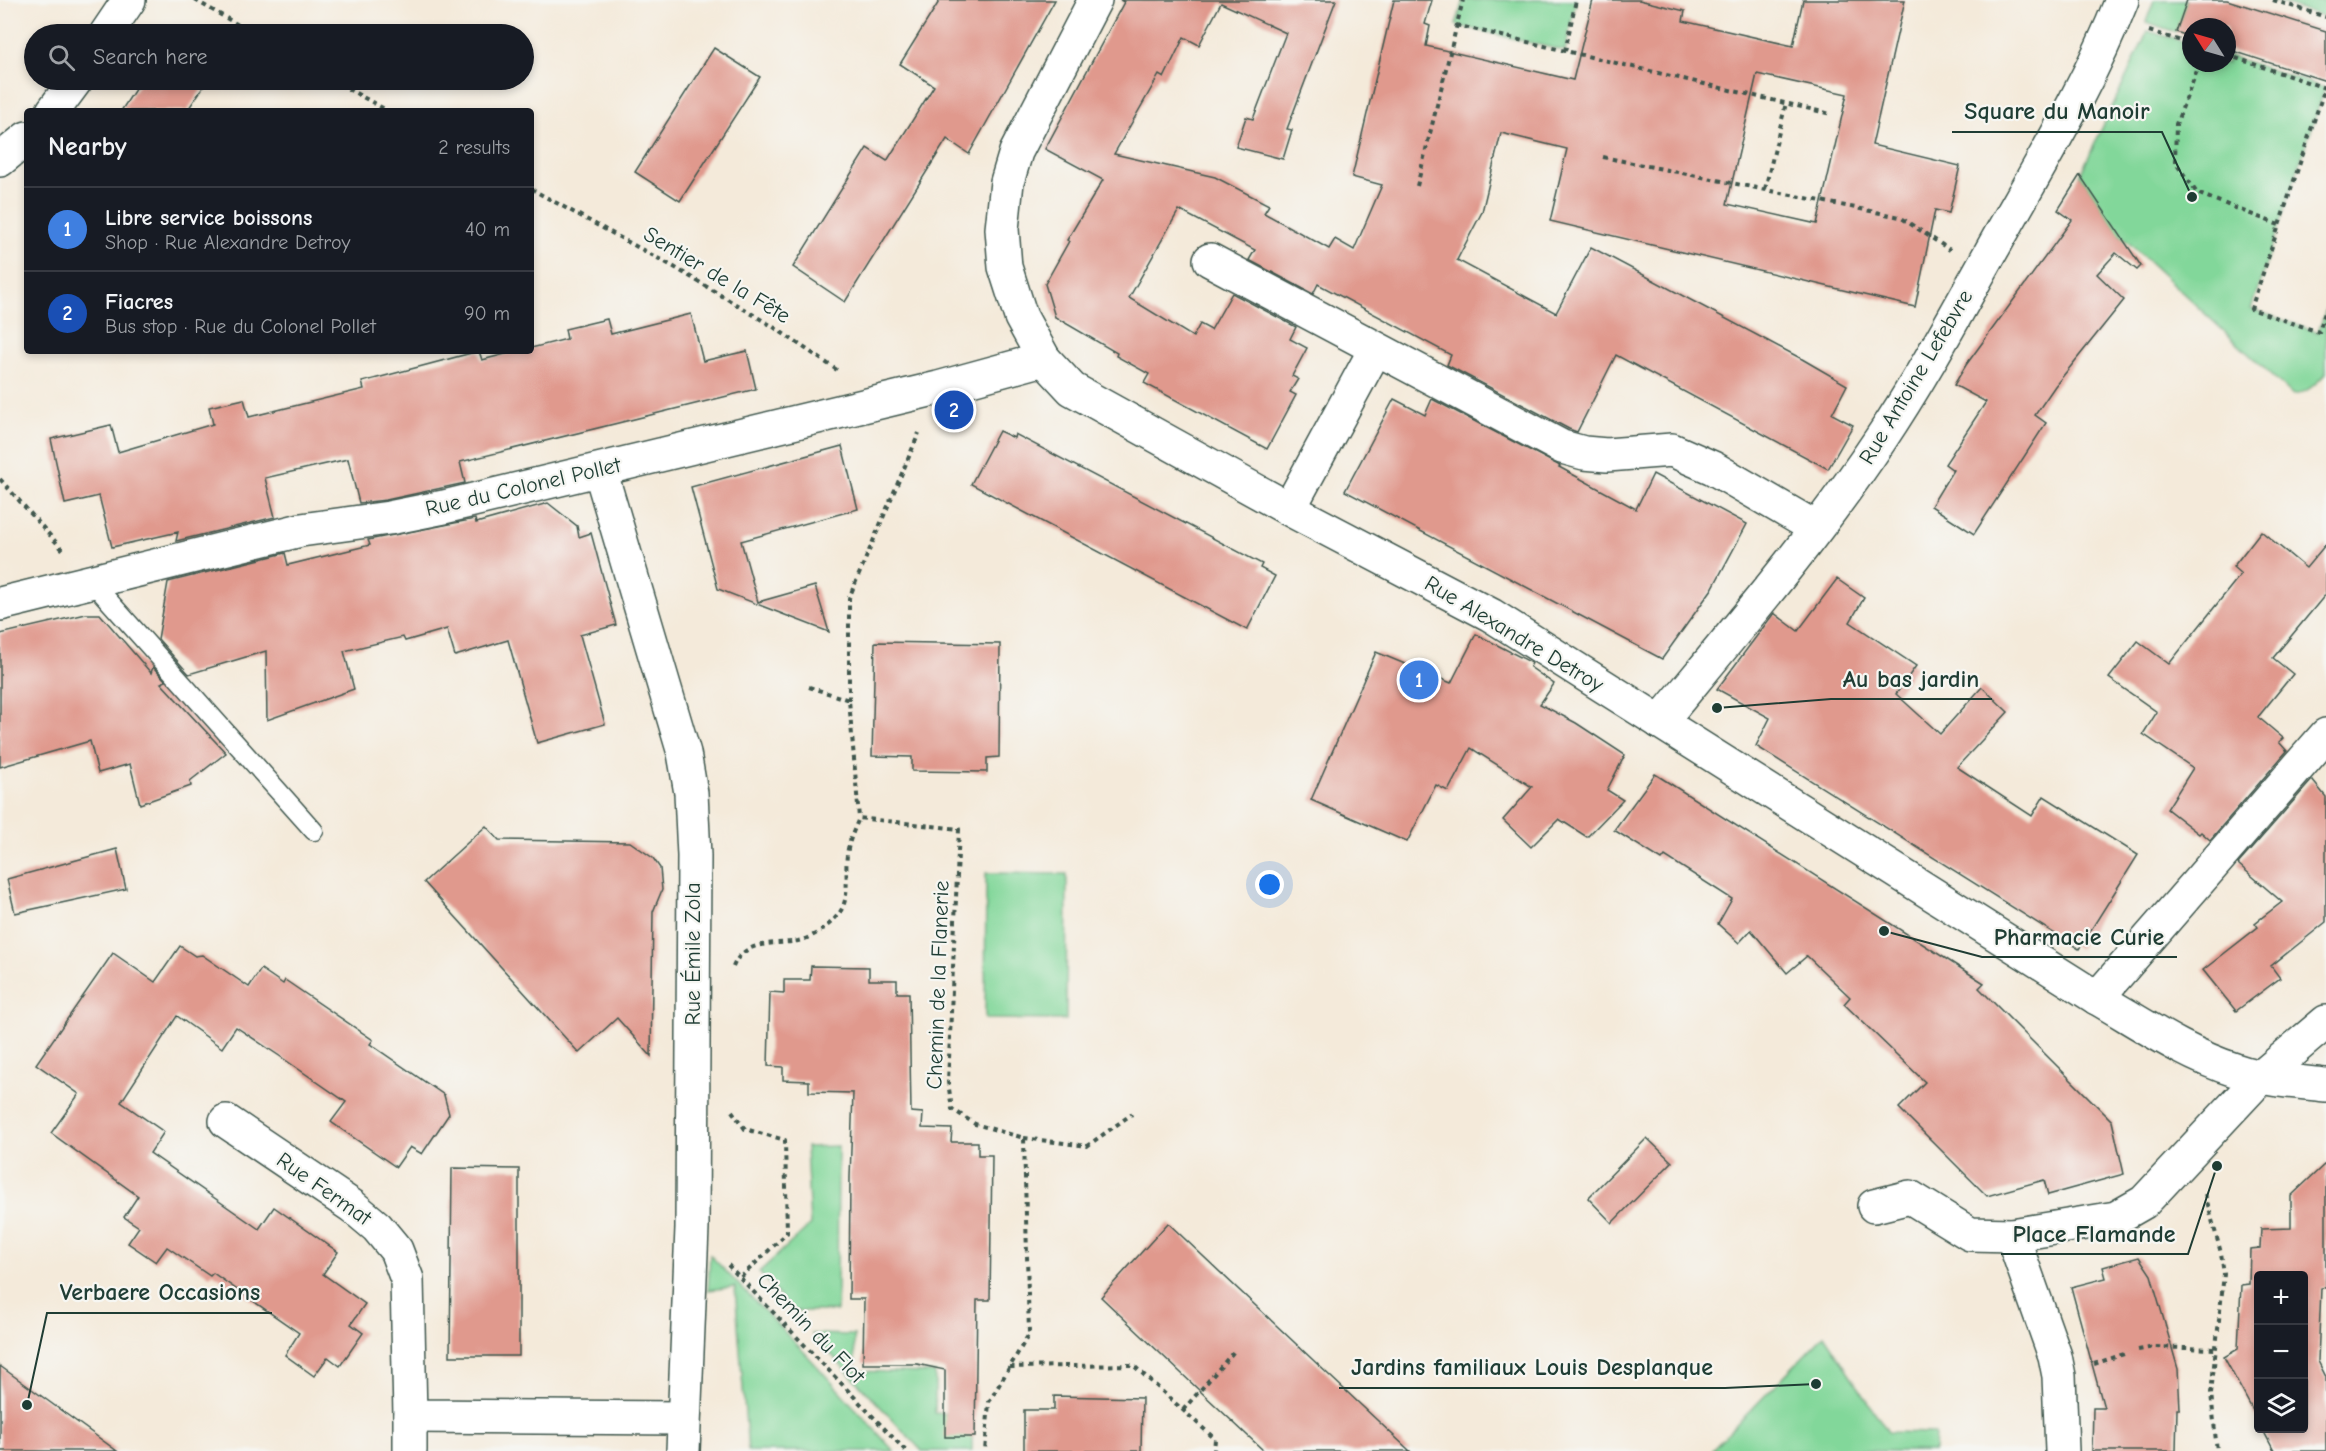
<!DOCTYPE html>
<meta charset="utf-8">
<style>
:root{--surface:#171b24;--page:#242831;--text:#f1f3f6;--muted:#9ea1a6;--line:#363941;--accent:#d93025}
body{margin:0;font-family:"Comic Neue",sans-serif;background:var(--page);color:var(--text)}
.controls{position:absolute;right:18px;bottom:18px;display:grid;overflow:hidden;border-radius:6px;box-shadow:0 3px 9px #0003}
.controls button{width:54px;height:54px;display:grid;place-items:center;padding:0;border:0;border-bottom:2px solid var(--line);background:var(--surface);color:var(--text);font:30px sans-serif}
.compass{position:absolute;left:2182px;top:18px;width:54px;height:54px;border-radius:50%;background:var(--surface);box-shadow:0 3px 9px #0003;rotate:307deg}
.you{position:absolute;left:1270px;top:885px;width:21px;height:21px;margin:-15px;border:4px solid #fff;border-radius:50%;background:#1a73e8;box-shadow:0 0 0 9px #1a73e833}
.badge{display:grid;place-items:center;width:39px;height:39px;border-radius:50%;background:var(--accent);color:#fff;font-size:20px;font-weight:700}
.pin{position:absolute;translate:-50% -50%;border:3px solid #fff;box-shadow:0 2px 6px #0006}
.list{margin:0;padding:0;list-style:none}
h2{display:flex;justify-content:space-between;align-items:center;height:78px;margin:0;padding:0 24px;font-size:26px}
h2 small{font-size:20px;font-weight:400;color:var(--muted)}
.list li{display:grid;grid-template-columns:39px 1fr auto;gap:18px;align-items:center;box-sizing:border-box;height:84px;padding:0 24px;border-top:2px solid var(--line)}
.list b{display:block;font-size:22px;white-space:nowrap}
.list p{margin:0;font-size:20px;white-space:nowrap;color:var(--muted)}
.list em{font-size:20px;font-style:normal;color:var(--muted)}
.icon{flex:none;width:33px;height:33px;fill:none;stroke:currentColor;stroke-width:2;stroke-linecap:round;stroke-linejoin:round}
.map{position:relative;flex:none;width:2326px;height:1451px;overflow:hidden}
.search{position:absolute;background:var(--surface);box-shadow:0 3px 9px #0003;left:24px;top:24px;width:510px;height:66px;display:flex;align-items:center;gap:15px;box-sizing:border-box;padding:0 21px;border-radius:33px;color:var(--muted);font-size:22px}
.panel{position:absolute;background:var(--surface);box-shadow:0 3px 9px #0003;left:24px;top:108px;width:510px;height:246px;border-radius:6px}
.map>svg:first-child{display:block}
</style>
<div class="map">
<svg width="2326" height="1451" viewBox="0 0 2326 1451">
<rect width="100%" height="100%" fill="#f6f6f2"/>
<filter id="ink" filterUnits="userSpaceOnUse"><feTurbulence type="fractalNoise" baseFrequency=".0167" numOctaves="2"/><feDisplacementMap in="SourceGraphic" scale="12" xChannelSelector="R" yChannelSelector="G"/><feConvolveMatrix kernelMatrix="1 2 1 2 8 2 1 2 1" color-interpolation-filters="sRGB"/></filter>
<filter id="wash" filterUnits="userSpaceOnUse"><feTurbulence type="fractalNoise" baseFrequency=".008" numOctaves="4" result="noise"/><feDisplacementMap in="SourceGraphic" scale="24" xChannelSelector="R" yChannelSelector="G"/><feGaussianBlur stdDeviation="1.35" result="paint"/><feColorMatrix in="noise" values="0 0 0 0 0 0 0 0 0 0 0 0 0 0 0 0 0 1.4 0 .05"/><feComposite in="paint" operator="in"/></filter>
<g filter="url(#wash)">
<rect width="100%" height="100%" fill="#f4eada"/>
<g fill="#82d79a" stroke="#508a67" stroke-width="1.5">
<path d="M1463 0H1576L1565 51 1456 25Z"/>
<path d="M2154 0H2187L2176 32 2146 22Z"/>
<path d="M2273 0H2326V17Z"/>
<path d="M2148 31 2191 44V63H2227V55L2325 88 2251 309 2318 332 2326 309V373C2316 384 2307 393 2293 395L2119 234 2080 175Z"/>
<path d="M986 873 1067 874 1066 1020 985 1019Z"/>
<path d="M838 1146 837 1311H792L759 1272 810 1225 806 1147Z"/>
<path d="M710 1255 807 1355 894 1451H748L735 1287 708 1290Z"/>
<path d="M812 1334 854 1335 855 1371 935 1373V1413L972 1414V1451H922Z"/>
<path d="M1824 1335 1888 1432 1935 1433 1934 1451H1711Z"/>
</g>
<g id="blocks">
<g fill="#e0998d" fill-rule="evenodd">
<path d="M940 0H1055L969 154 947 139 845 302 793 267 867 148 887 161 934 86 900 64Z"/>
<path d="M1120 0H1336L1287 129 1292 130 1283 159 1236 147 1246 117 1253 119 1286 33 1221 3 1199 45 1184 37 1164 78 1159 75 1114 154 1215 177 1269 205 1264 213 1329 249 1335 239 1354 250 1382 185 1352 177 1394 0H1432L1425 24 1430 26 1426 46 1573 80 1593 0H1639L1685 11 1683 21 1793 46 1803 0H1905L1872 145 1960 166 1949 213 1935 210 1915 307 1550 221 1567 149 1501 133 1482 212 1457 260 1556 313 1591 247 1802 359 1847 385 1832 414 1853 425 1828 469 1616 355 1577 432 1569 429 1447 365 1451 355 1318 284 1313 294 1249 260 1255 250 1179 210 1129 298 1193 337 1200 324 1211 330 1232 293 1296 327 1290 339 1307 348 1292 376 1298 379 1290 392 1296 395 1267 449 1144 383 1149 374 1116 356 1117 353 1055 317 1045 284 1069 241 1067 240 1103 180 1045 149 1124 2ZM1757 74 1847 94 1817 224 1727 204Z"/>
<path d="M2187 0H2227L2326 31V81L2227 49V27H2191V37L2176 32Z"/>
<path d="M714 48 760 77 680 201 635 172Z"/>
<path d="M141 80H208L187 111H121Z"/>
<path d="M2080 175 2141 266 2137 270 2116 253 2097 274 2124 300 2055 386 2035 415 2046 423 1974 534 1931 506 1953 470 1945 464 1986 402 1954 385 1966 365 2072 220 2058 210Z"/>
<path d="M691 314 703 361 747 351 756 389 460 462 465 483 386 500 359 503 348 459 265 478 275 517 176 541 178 532 112 547 99 496 65 504 51 439 111 425 118 452 213 424 209 407 244 399 249 417 364 389 362 382 479 351 482 360 517 351H531V348L567 339 565 329 607 319 611 334Z"/>
<path d="M1394 399 1425 415 1432 399 1560 466 1559 467 1636 509 1653 474 1747 524 1712 589 1662 659 1345 491Z"/>
<path d="M999 431 1014 438 1015 434 1262 564 1260 568 1275 576 1247 630 971 484Z"/>
<path d="M842 446 858 509 741 541 758 602 815 586 829 632 718 589 691 487Z"/>
<path d="M548 503 577 526 579 537 591 533 616 625 580 635 605 724 537 743 508 640 455 656 447 629 405 641 403 637 344 651 354 689 267 720 266 651 189 674 158 639 168 582 285 553 288 565 370 545 368 540 475 519 476 523Z"/>
<path d="M2261 531 2306 568 2326 544V594L2273 658 2293 674 2258 717 2283 738 2279 742 2287 751 2210 840 2201 832 2199 834 2167 809 2193 768 2143 734 2157 712 2109 678 2138 641 2169 664 2241 574 2233 567Z"/>
<path d="M1837 579 1864 598 1850 622 1916 666 1896 694 1940 734 1982 687 2008 712 1957 767 2032 816 2044 796 2138 855 2079 949 1756 746 1770 718 1717 689 1774 613 1798 631Z"/>
<path d="M86 614H100L151 673 153 667 166 681 161 683 226 753 190 781 191 786 140 804 130 764 98 773 90 741 0 767V634Z"/>
<path d="M1476 634 1532 663 1530 667 1554 684 1540 704 1576 723 1625 755 1607 790 1623 800 1587 837 1559 819 1531 847 1503 820 1532 787 1471 748 1448 791 1436 785 1407 842 1311 800 1376 652 1451 683Z"/>
<path d="M875 642 1000 644 999 757 987 758V772L912 771V757L872 756Z"/>
<path d="M1655 774 1984 983 1979 988 2112 1121 2124 1174 2048 1195 2044 1180 1987 1196 1899 1108 1925 1082 1844 1004 1850 997 1807 956 1787 973 1751 930 1739 943 1718 924 1732 899 1665 856 1662 860 1614 830Z"/>
<path d="M2312 780 2326 797V922L2271 966 2280 978 2236 1011 2203 970 2258 927 2255 923 2282 902 2238 864Z"/>
<path d="M486 826 499 840 630 842 653 858 660 868 662 890 653 912 651 1056 617 1018 579 1053 424 882Z"/>
<path d="M117 849 126 889 15 913 7 879Z"/>
<path d="M180 946 195 956 202 955 249 987 261 969 283 984 285 980 373 1040 370 1044 444 1095 449 1114 422 1154 410 1147 396 1167 331 1122 346 1102 281 1057 236 1027 222 1048 177 1016 121 1102 164 1132 150 1153 259 1229 274 1207 338 1252 323 1274 365 1304 351 1324 363 1333 340 1366 328 1357 314 1376 285 1355 299 1333 213 1273 210 1276 167 1247 156 1262 128 1243 139 1227 124 1217 138 1196 51 1133 79 1094 36 1064 113 953 155 982Z"/>
<path d="M811 966 869 967V980H897V993H909L911 1112 923 1113 922 1128 952 1129 951 1142H978V1155H992L990 1300H977L975 1437H945V1370L917 1364H863L864 1299H849L850 1177 853 1093 809 1092V1081L783 1080V1067L768 1066 770 992 784 993V980H810Z"/>
<path d="M1647 1138 1672 1162 1612 1223 1588 1198Z"/>
<path d="M2326 1163V1287L2321 1288 2318 1361 2326 1377V1451H2274L2262 1428H2304V1275H2259V1422L2224 1357 2238 1349 2241 1285 2249 1284 2250 1249 2260 1248 2261 1229 2291 1228V1196Z"/>
<path d="M452 1168 519 1169V1356H450Z"/>
<path d="M1168 1223 1330 1376 1410 1451H1264L1200 1391 1101 1297Z"/>
<path d="M2139 1257 2151 1275 2178 1369 2180 1409H2177L2176 1451H2092L2093 1408H2104L2071 1287 2106 1278 2103 1267Z"/>
<path d="M0 1366 117 1451H0Z"/>
<path d="M1054 1396 1142 1398 1141 1451H1024V1410H1054Z"/>
</g>
</g>
</g>
<g filter="url(#ink)">
<use href="#blocks" fill-opacity="0" stroke="#3f574d" stroke-width="1.5"/>
<g fill="none" stroke-linecap="round" stroke-linejoin="round">
<defs>
<path id="service" d="M92 582 314 831"/>
<g id="minor">
<path d="M1095 0 1016 152 1007 182 1002 229 1005 267 1021 317 1044 359 1072 389 1289 509 1491 615 2097 998C2142 1024 2185 1054 2235 1070 2264 1080 2296 1082 2326 1085"/>
<path d="M106 34 129 0"/>
<path d="M53 111 76 80"/>
<path d="M0 160 27 138"/>
<path d="M1210 260 1562 447 1584 453 1607 455 1672 450 1713 468 1816 528"/>
<path d="M600 470 684 753 691 793 694 856 692 1228 683 1451"/>
<path d="M1289 509 1375 350"/>
<path d="M0 604 301 530 389 518 444 507 938 388 1044 359"/>
<path d="M1660 722C1736 630 1814 539 1880 440 1926 372 1965 297 2006 225 2048 151 2091 79 2122 0"/>
<path d="M2097 998 2326 735"/>
<path d="M226 1121 352 1206 377 1227 396 1250 407 1279 410 1416 683 1418"/>
<path d="M1874 1206 1910 1197 1970 1234 2012 1235 2116 1218 2144 1202 2261 1077 2326 1022"/>
<path d="M2012 1235 2055 1356 2059 1376 2062 1451"/>
<path d="M410 1451V1416"/>
</g>
</defs>
<use href="#service" stroke="#3f574d" stroke-width="21"/>
<use href="#minor" stroke="#3f574d" stroke-width="36"/>
<g stroke="#3f574d" stroke-width="4" stroke-dasharray="4.5 4.5" stroke-linecap="butt">
<path d="M195 0 254 34"/>
<path d="M2273 0 2326 17"/>
<path d="M1456 25 1831 114"/>
<path d="M2149 31 2191 44"/>
<path d="M1565 51 1576 0"/>
<path d="M2227 55 2325 88 2251 309 2319 332 2326 309"/>
<path d="M2200 63 2176 124 2175 162 2197 193 2279 225"/>
<path d="M332 80 388 111"/>
<path d="M1603 157 1900 217 1950 250"/>
<path d="M1417 186 1463 0"/>
<path d="M531 189 674 267 772 326 840 372"/>
<path d="M1765 189 1786 103"/>
<path d="M0 479 63 550"/>
<path d="M809 687 849 700 859 818 959 829 948 1082 952 1109 975 1124 1024 1138 1029 1334 989 1402 985 1451"/>
<path d="M849 700V598L919 433"/>
<path d="M733 967C744 939 775 945 798 941 812 938 828 927 837 916 853 898 843 871 848 849 850 838 855 828 859 818"/>
<path d="M732 1111 745 1129 785 1140 787 1233 740 1278"/>
<path d="M1024 1138 1087 1146 1132 1114"/>
<path d="M2205 1194 2221 1253 2224 1274 2211 1393 2217 1451"/>
<path d="M728 1265 906 1451"/>
<path d="M2138 1350 2154 1347 2215 1349"/>
<path d="M2094 1364 2124 1354"/>
<path d="M1010 1367 1133 1365 1215 1439 1214 1451"/>
<path d="M1183 1410 1236 1349"/>
</g>
<use href="#service" stroke="#fff" stroke-width="18"/>
<use href="#minor" stroke="#fff" stroke-width="33"/>
</g>
</g>
<g text-anchor="middle" dominant-baseline="central" stroke-width="4.5" stroke-linejoin="round" paint-order="stroke">
<g font-size="22" fill="#1f3d34" stroke="#f6f6f2">
<text transform="translate(717 275) rotate(31)">Sentier de la Fête</text>
<text transform="translate(1916 377) rotate(-59)">Rue Antoine Lefebvre</text>
<text transform="translate(523 487) rotate(-13)">Rue du Colonel Pollet</text>
<text transform="translate(1514 634) rotate(31)">Rue Alexandre Detroy</text>
<text transform="translate(693 954) rotate(-90)">Rue Émile Zola</text>
<text transform="translate(938 985) rotate(-88)">Chemin de la Flanerie</text>
<text transform="translate(324 1189) rotate(35)">Rue Fermat</text>
<text transform="translate(811 1328) rotate(46)">Chemin du Flot</text>
</g>
</g>
<path fill="none" stroke="#1f3d34" stroke-width="2" d="M2192 197L2162 132H1952M1717 708L1831 699H1992M1884 931L1982 957H2177M2217 1166L2188 1254H2001M27 1405L47 1313H272M1816 1384L1725 1388H1339"/>
<g fill="#1f3d34" stroke="#f6f6f2" stroke-width="2">
<circle cx="2192" cy="197" r="6"/>
<circle cx="1717" cy="708" r="6"/>
<circle cx="1884" cy="931" r="6"/>
<circle cx="2217" cy="1166" r="6"/>
<circle cx="27" cy="1405" r="6"/>
<circle cx="1816" cy="1384" r="6"/>
</g>
<g font-size="24" text-anchor="middle" font-weight="bold" fill="#1f3d34" stroke="#f6f6f2" stroke-width="4.5" stroke-linejoin="round" paint-order="stroke">
<text x="2057" y="119">Square du Manoir</text>
<text x="1911" y="687">Au bas jardin</text>
<text x="2079" y="945">Pharmacie Curie</text>
<text x="2094" y="1242">Place Flamande</text>
<text x="160" y="1300">Verbaere Occasions</text>
<text x="1532" y="1375">Jardins familiaux Louis Desplanque</text>
</g>
</svg>
<div class="controls">
<button>+</button>
<button>−</button>
<button><svg class="icon" aria-label="layers" viewBox="0 0 24 24"><path d="M12 4l9 5-9 5-9-5zM3 14l9 5 9-5"/></svg></button>
</div>
<svg class="compass" viewBox="-18 -18 36 36"><path d="M0-13l5 13h-10z" fill="#e53935"/><path d="M0 13l5-13h-10z" fill="#9ea1a6"/></svg>
<div class="you"></div>
<div class="pin badge" style="left:1419px;top:680px;background:#3f7fe0">1</div>
<div class="pin badge" style="left:954px;top:410px;background:#1a4fb4">2</div>
<div class="search"><svg class="icon" aria-label="search" viewBox="0 0 24 24"><circle cx="10" cy="10" r="6"/><path d="M15 15l6 6"/></svg>Search here</div>
<section class="panel">
<h2>Nearby<small>2 results</small></h2>
<ul class="list">
<li><span class="badge" style="background:#3f7fe0">1</span><div><b>Libre service boissons</b><p>Shop · Rue Alexandre Detroy</p></div><em>40 m</em></li>
<li><span class="badge" style="background:#1a4fb4">2</span><div><b>Fiacres</b><p>Bus stop · Rue du Colonel Pollet</p></div><em>90 m</em></li>
</ul>
</section>
</div>
